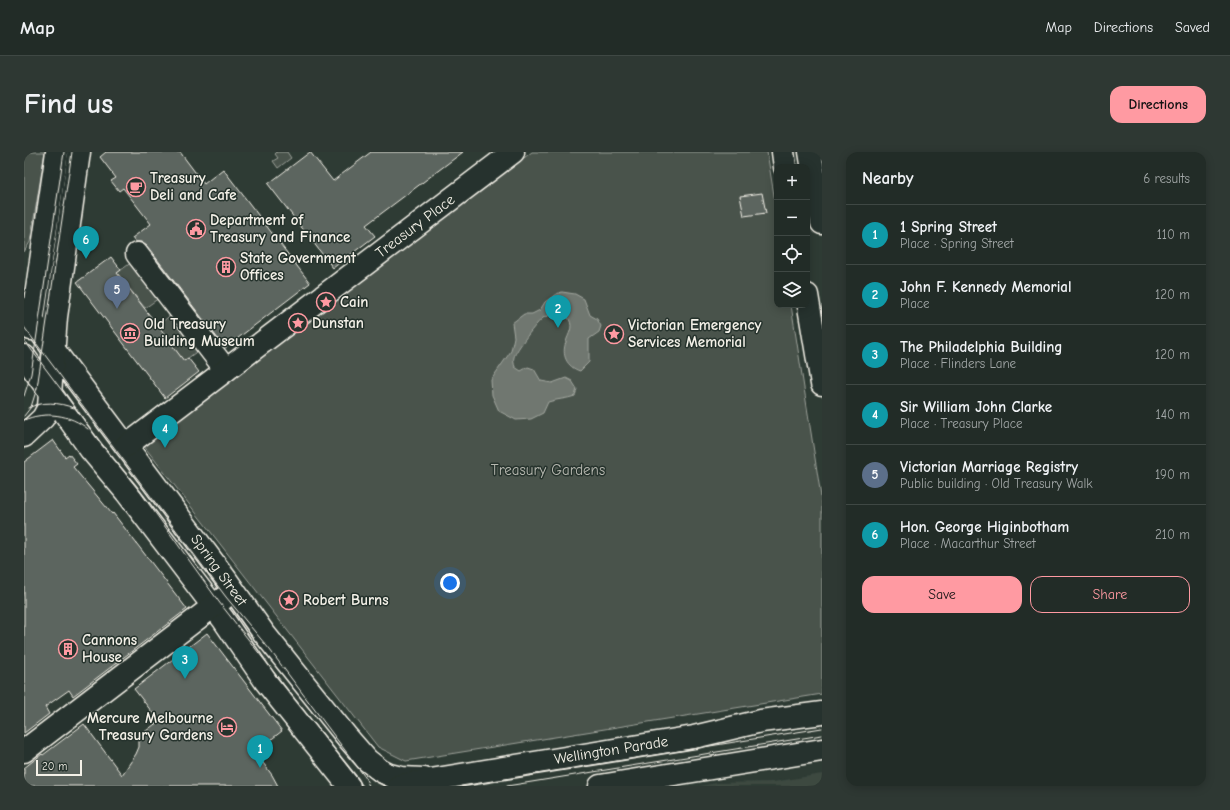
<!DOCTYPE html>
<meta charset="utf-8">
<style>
:root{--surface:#222c27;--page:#2e3833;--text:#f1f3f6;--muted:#a2a7a7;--line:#3f4844;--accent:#ff9aa2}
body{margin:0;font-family:"Comic Neue",sans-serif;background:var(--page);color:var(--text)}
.controls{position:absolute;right:12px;top:12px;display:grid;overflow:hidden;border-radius:8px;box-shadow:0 2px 10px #0003}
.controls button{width:36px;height:36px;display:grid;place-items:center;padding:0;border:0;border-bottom:1px solid var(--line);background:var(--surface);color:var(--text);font:20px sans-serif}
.scale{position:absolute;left:12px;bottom:10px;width:46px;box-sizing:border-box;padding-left:4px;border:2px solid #f4f1e8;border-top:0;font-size:11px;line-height:14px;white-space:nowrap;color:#f4f1e8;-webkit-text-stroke:3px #26332d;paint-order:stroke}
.you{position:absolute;left:426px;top:431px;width:14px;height:14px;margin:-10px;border:3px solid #fff;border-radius:50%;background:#1a73e8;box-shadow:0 0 0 6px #1a73e833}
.badge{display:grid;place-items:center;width:26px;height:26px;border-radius:50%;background:var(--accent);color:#fff;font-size:13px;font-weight:700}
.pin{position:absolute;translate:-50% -33px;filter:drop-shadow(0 1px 2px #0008)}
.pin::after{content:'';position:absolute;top:21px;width:14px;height:12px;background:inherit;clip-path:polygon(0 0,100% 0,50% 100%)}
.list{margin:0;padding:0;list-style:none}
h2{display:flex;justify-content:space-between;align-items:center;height:52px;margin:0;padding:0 16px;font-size:17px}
h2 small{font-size:13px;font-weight:400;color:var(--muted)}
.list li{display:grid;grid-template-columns:26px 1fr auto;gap:12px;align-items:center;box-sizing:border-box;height:60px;padding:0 16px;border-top:1px solid var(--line)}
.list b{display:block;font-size:15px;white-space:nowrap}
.list p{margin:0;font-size:13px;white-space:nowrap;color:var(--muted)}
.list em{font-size:13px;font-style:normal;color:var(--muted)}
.actions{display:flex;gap:8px;padding:12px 16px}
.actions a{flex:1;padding:9px 0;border:1px solid var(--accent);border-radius:12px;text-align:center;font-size:14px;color:var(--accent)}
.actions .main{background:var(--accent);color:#111}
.icon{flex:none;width:22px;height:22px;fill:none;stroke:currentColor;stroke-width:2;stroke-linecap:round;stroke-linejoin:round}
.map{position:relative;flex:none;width:798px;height:634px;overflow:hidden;border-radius:12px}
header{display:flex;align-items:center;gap:24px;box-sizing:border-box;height:56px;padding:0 20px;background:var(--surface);border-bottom:1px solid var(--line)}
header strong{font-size:19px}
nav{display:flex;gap:22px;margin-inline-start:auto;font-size:14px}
.intro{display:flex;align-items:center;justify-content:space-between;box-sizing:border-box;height:96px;padding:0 24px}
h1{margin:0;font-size:28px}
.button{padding:10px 18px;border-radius:12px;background:var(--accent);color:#111;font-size:14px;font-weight:700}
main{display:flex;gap:24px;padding:0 24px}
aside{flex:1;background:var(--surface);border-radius:12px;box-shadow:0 2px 10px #0003}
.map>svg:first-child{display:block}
</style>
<header>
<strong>Map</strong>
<nav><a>Map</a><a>Directions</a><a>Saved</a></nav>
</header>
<div class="intro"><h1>Find us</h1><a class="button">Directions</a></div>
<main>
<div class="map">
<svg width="798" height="634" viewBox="0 0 798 634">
<rect width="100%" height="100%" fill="#2e3b34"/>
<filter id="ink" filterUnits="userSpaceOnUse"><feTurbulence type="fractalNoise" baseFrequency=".025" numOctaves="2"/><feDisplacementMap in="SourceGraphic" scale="8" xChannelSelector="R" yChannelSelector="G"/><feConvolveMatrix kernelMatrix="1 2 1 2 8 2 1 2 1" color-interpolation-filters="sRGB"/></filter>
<g filter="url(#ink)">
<path fill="#3c4841" d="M798 622V634H676L693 631 749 630Z"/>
<g fill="#48524c" stroke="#9ea29a">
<path d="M0 0H21L6 90 0 100Z"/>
<path d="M253 0H263L267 6 254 16 249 9 254 6 251 2Z"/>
<path d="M508 0H743L753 62V153H767L798 351V542L382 609 354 595 116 289Z"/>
<path d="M108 110 135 146 121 156 93 121Z"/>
<path d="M148 162 175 198 160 209 133 174Z"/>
</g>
<path fill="#6f7770" stroke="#a4a8a0" d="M538 140 551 142 560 147 566 163 573 167 577 174 575 180 565 187V210L556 219C543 215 537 203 542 190 544 182 550 176 545 167 540 160 526 162 519 166 512 171 492 198 490 205 489 208 490 212 491 215L497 219 504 215 510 217 517 229 528 231 542 226 548 229 553 237 551 244C543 247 533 247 524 250L519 261 507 267 492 268 475 259 468 243 467 228 487 199 490 185 488 171 500 162H508L516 158 521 150 532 142Z"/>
<g fill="#5c655e" stroke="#f4f1e8">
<path d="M82 0H156L180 32 199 17 286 131 201 196 123 94 117 90H111L108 86 127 72 99 36 95 39 87 29 92 26 76 5Z"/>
<path d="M286 0 309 29 347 0H439L342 73 351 84 309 116 244 32Z"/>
<path d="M738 41 742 61 720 64 716 44Z"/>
<path d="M87 105 97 118 93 121 127 165 160 209 164 206 175 220 141 246 53 130Z"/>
<path d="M29 288 41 305 45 302 53 312 49 315 88 362 89 361 163 457 49 544 45 538 21 555 25 562 0 581V310Z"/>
<path d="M183 481 258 579 231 600 248 623 254 634H0V616L18 602 19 603 60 572 98 623 112 602 115 595V589L118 582 135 569 110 537Z"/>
</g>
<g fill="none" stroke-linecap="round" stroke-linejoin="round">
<defs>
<g id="minor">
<path d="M113 102 202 218"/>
<path d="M0 158 201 426 239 480 323 585 343 608 357 619 365 623 377 626 400 627"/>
<path d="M7 177 33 0"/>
<path d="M0 204 67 298 103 341 199 467 242 530 325 634"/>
<path d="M0 284 19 266 25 255 32 165 55 0"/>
<path d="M102 294 489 0"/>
<path d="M0 599 200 446"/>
</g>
<g id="major">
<path d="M759 0 761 15"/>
<path d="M786 0 798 71"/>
<path d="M783 143 798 232"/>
<path d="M375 634 388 631 670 585 737 569 798 561"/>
<path d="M576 634 798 598"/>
</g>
</defs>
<use href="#minor" stroke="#f4f1e8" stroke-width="25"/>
<use href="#major" stroke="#f4f1e8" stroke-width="25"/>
<use href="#minor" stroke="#26332d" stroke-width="22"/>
<use href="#major" stroke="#26332d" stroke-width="22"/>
<g stroke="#f4f1e8" stroke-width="1">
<path d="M0 175 202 445 246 498 341 625 345 634"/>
<path d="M0 188 78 292 117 341 195 450 339 634"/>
<path d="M0 244 7 222 40 0"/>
<path d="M4 256C19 249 34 250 50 256"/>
<path d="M0 264 7 255 13 236 48 0"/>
<path d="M0 268C21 259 46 262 64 277"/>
<path d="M340 621 353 630 362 634"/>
<path d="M437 634 798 576"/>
<path d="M483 634 798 583"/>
</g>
</g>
</g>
<defs>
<symbol id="cafe-ring" viewBox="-11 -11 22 22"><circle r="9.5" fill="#26332d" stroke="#ff9aa2" stroke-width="1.5"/><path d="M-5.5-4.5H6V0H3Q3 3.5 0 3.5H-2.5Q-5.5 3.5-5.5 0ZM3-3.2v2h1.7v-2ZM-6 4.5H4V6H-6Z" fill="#ff9aa2"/></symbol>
<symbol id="civic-ring" viewBox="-11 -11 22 22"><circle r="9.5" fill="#26332d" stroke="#ff9aa2" stroke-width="1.5"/><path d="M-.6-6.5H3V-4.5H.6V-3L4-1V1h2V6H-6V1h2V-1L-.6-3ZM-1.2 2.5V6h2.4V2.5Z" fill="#ff9aa2"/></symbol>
<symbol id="building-ring" viewBox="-11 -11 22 22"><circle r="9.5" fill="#26332d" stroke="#ff9aa2" stroke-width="1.5"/><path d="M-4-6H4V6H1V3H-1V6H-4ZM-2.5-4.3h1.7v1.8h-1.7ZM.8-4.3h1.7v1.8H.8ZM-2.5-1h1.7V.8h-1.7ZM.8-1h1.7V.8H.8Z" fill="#ff9aa2"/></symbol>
<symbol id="sight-ring" viewBox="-11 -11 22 22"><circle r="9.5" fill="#26332d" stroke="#ff9aa2" stroke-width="1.5"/><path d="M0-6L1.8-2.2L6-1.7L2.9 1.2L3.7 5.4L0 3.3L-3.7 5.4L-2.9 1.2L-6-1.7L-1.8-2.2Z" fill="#ff9aa2"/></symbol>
<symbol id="museum-ring" viewBox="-11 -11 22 22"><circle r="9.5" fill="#26332d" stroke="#ff9aa2" stroke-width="1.5"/><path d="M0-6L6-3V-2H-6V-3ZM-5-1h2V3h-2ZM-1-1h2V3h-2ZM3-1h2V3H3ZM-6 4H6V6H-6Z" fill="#ff9aa2"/></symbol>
<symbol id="hotel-ring" viewBox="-11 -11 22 22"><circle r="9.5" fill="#26332d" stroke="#ff9aa2" stroke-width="1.5"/><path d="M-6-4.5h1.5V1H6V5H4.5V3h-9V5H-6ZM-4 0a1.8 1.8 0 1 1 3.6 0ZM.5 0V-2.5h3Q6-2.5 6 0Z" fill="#ff9aa2"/></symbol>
</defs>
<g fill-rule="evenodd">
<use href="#cafe-ring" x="101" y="24" width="22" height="22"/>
<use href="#civic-ring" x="161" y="66" width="22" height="22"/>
<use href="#building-ring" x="191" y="104" width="22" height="22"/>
<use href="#sight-ring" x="291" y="139" width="22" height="22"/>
<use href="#sight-ring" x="263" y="160" width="22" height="22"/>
<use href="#museum-ring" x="95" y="170" width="22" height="22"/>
<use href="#sight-ring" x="579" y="171" width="22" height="22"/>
<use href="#sight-ring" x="254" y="437" width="22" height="22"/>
<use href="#building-ring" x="33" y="486" width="22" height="22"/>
<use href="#hotel-ring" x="192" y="564" width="22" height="22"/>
</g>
<g text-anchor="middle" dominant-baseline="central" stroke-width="3" stroke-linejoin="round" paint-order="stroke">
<g font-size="15" font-weight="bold" fill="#f4f1e8" stroke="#26332d" text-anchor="start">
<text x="126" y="26">Treasury<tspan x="126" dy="17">Deli and Cafe</tspan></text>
<text x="186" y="68">Department of<tspan x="186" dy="17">Treasury and Finance</tspan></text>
<text x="216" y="106">State Government<tspan x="216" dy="17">Offices</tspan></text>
<text x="316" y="150">Cain</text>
<text x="288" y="171">Dunstan</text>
<text x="120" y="172">Old Treasury<tspan x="120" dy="17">Building Museum</tspan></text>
<text x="604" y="173">Victorian Emergency<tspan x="604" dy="17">Services Memorial</tspan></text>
<text x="279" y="448">Robert Burns</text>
<text x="58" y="488">Cannons<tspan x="58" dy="17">House</tspan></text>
<text x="189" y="566" text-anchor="end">Mercure Melbourne<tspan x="189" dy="17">Treasury Gardens</tspan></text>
</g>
<g font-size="15" fill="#f4f1e8" stroke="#26332d">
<text transform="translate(391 74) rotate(-37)">Treasury Place</text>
<text transform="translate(195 418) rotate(54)">Spring Street</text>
<text transform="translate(587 598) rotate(-9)">Wellington Parade</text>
</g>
<g font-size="15" fill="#b8b9b1" stroke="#26332d">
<text x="524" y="318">Treasury Gardens</text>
</g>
</g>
</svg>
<div class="controls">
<button>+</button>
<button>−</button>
<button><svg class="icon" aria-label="locate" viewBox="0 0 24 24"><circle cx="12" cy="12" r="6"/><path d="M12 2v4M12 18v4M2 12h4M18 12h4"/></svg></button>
<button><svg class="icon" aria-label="layers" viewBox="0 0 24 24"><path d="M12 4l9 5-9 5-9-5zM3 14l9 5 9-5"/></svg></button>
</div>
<div class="scale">20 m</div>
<div class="you"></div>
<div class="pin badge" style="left:236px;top:616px;background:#0f9aa8">1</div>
<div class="pin badge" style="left:534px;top:176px;background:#0f9aa8">2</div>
<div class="pin badge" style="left:161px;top:527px;background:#0f9aa8">3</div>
<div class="pin badge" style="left:141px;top:296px;background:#0f9aa8">4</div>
<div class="pin badge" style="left:93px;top:157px;background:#5c6f8a">5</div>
<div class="pin badge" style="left:62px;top:107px;background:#0f9aa8">6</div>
</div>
<aside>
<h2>Nearby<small>6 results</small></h2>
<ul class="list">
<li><span class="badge" style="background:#0f9aa8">1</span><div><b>1 Spring Street</b><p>Place · Spring Street</p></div><em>110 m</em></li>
<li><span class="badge" style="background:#0f9aa8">2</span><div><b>John F. Kennedy Memorial</b><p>Place</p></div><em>120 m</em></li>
<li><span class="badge" style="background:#0f9aa8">3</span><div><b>The Philadelphia Building</b><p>Place · Flinders Lane</p></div><em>120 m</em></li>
<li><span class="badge" style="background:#0f9aa8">4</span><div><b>Sir William John Clarke</b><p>Place · Treasury Place</p></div><em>140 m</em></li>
<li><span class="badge" style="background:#5c6f8a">5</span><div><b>Victorian Marriage Registry</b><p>Public building · Old Treasury Walk</p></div><em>190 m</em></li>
<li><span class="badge" style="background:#0f9aa8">6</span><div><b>Hon. George Higinbotham</b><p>Place · Macarthur Street</p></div><em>210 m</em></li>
</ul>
<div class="actions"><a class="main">Save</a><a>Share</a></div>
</aside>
</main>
